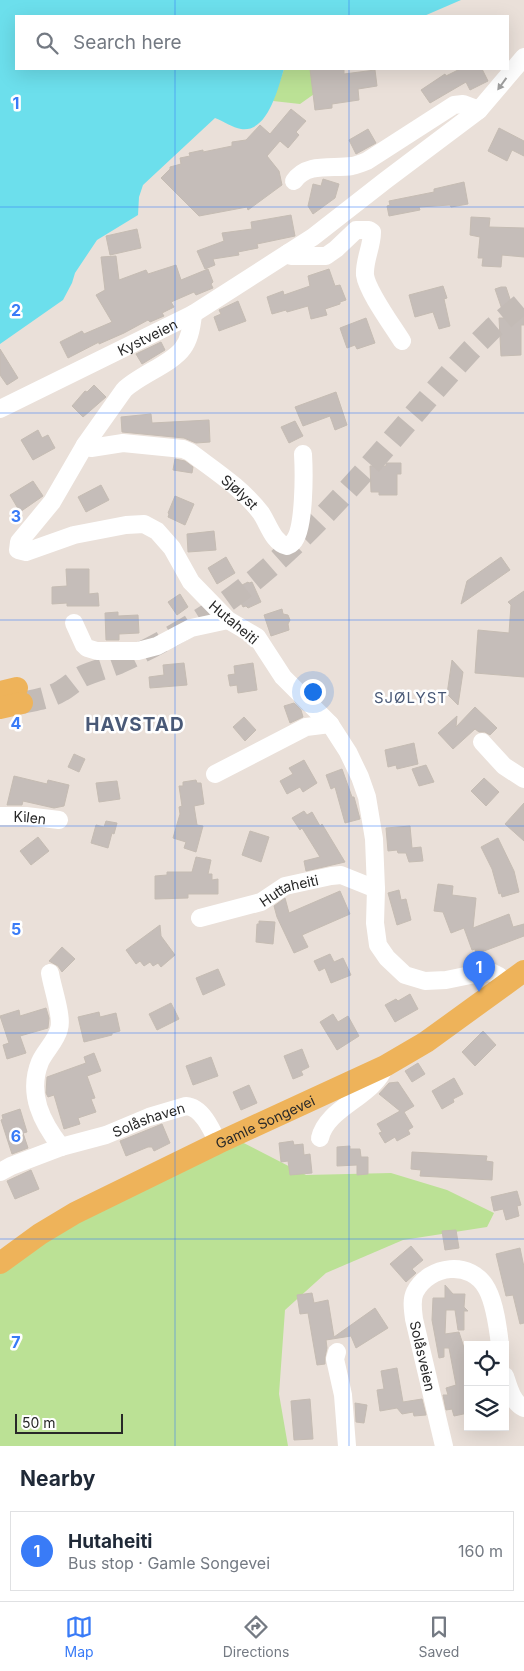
<!DOCTYPE html>
<meta charset="utf-8">
<style>
:root{--surface:#fff;--page:#f6f6f7;--text:#1f2937;--muted:#747a83;--line:#e0e1e3;--accent:#397bf7}
body{margin:0;font-family:Inter,sans-serif;background:var(--page);color:var(--text)}
.controls{position:absolute;right:15px;bottom:15px;display:grid;overflow:hidden;border-radius:0px;box-shadow:0 5px 20px #0002}
.controls button{width:45px;height:45px;display:grid;place-items:center;padding:0;border:0;border-bottom:1px solid var(--line);background:var(--surface);color:var(--text);font:25px sans-serif}
.scale{position:absolute;left:15px;bottom:12px;width:108px;box-sizing:border-box;padding-left:5px;border:2px solid #282828;border-top:0;font-size:14px;line-height:18px;white-space:nowrap;color:#282828;-webkit-text-stroke:4px #fff;paint-order:stroke}
.you{position:absolute;left:312px;top:691px;width:18px;height:18px;margin:-12px;border:4px solid #fff;border-radius:50%;background:#1a73e8;box-shadow:0 0 0 8px #1a73e833}
.badge{display:grid;place-items:center;width:32px;height:32px;border-radius:50%;background:var(--accent);color:#fff;font-size:16px;font-weight:700}
.pin{position:absolute;translate:-50% -41px;filter:drop-shadow(0 1px 2px #0008)}
.pin::after{content:'';position:absolute;top:26px;width:18px;height:15px;background:inherit;clip-path:polygon(0 0,100% 0,50% 100%)}
.list{margin:0;padding:0;list-style:none}
h2{display:flex;justify-content:space-between;align-items:center;height:65px;margin:0;padding:0 20px;font-size:21px}
h2 small{font-size:16px;font-weight:400;color:var(--muted)}
.list li{display:grid;grid-template-columns:32px 1fr auto;gap:15px;align-items:center;box-sizing:border-box;height:80px;margin:0 10px 10px;padding:0 10px;border:1px solid var(--line);border-radius:0px}
.list b{display:block;font-size:19px;white-space:nowrap}
.list p{margin:0;font-size:16px;white-space:nowrap;color:var(--muted)}
.list em{font-size:16px;font-style:normal;color:var(--muted)}
.icon{flex:none;width:28px;height:28px;fill:none;stroke:currentColor;stroke-width:2;stroke-linecap:round;stroke-linejoin:round}
.map{position:relative;flex:none;width:524px;height:1446px;overflow:hidden}
.search{position:absolute;background:var(--surface);box-shadow:0 5px 20px #0002;left:15px;right:15px;top:15px;height:55px;display:flex;align-items:center;gap:12px;box-sizing:border-box;padding:0 18px;border-radius:0px;color:var(--muted);font-size:19px}
.sheet{height:155px;background:var(--surface)}
nav{display:flex;justify-content:space-around;align-items:center;box-sizing:border-box;height:70px;border-top:1px solid var(--line);background:var(--surface);font-size:14px;color:var(--muted)}
nav a{display:grid;justify-items:center;gap:2px}
nav .on{color:var(--accent)}
.map>svg:first-child{display:block}
</style>
<div class="map">
<svg width="524" height="1446" viewBox="0 0 524 1446">
<rect width="100%" height="100%" fill="#eae0d9"/>
<g fill="#bbe195">
<path d="M284 69H324L322 79 324 87 300 104 273 101Z"/>
<path d="M232 1137 306 1175 391 1173 447 1190 494 1213 487 1227 403 1240 326 1273 285 1310 279 1394 288 1446H0V1251Z"/>
</g>
<path fill="#6cdfec" d="M0 0H461L424 16H16V69H284C278 88 268 133 241 129 233 128 223 121 215 118L143 185 139 197 138 215 97 240 75 273 72 283 63 300 0 344Z"/>
<g fill="#c5bdb9" stroke="#c5bcb3">
<path d="M310 69H344V74L375 70 377 86 358 89 359 100 332 104V108L315 110Z"/>
<path d="M460 69H482L488 81 470 90 466 82 430 103 421 90 445 74 446 76Z"/>
<path d="M291 109 306 121 296 132 299 135 288 148 280 141 267 156 279 171 282 185 248 210 247 207 199 216 161 178 170 169V167L181 164 180 158 190 156 189 153 203 150V152L232 146V142L246 140 260 125 270 134Z"/>
<path d="M499 128 524 141V156L512 150 507 161 488 151Z"/>
<path d="M368 129 376 143 356 154 349 140Z"/>
<path d="M323 179 339 184 335 198 313 214 308 206 313 184 321 186Z"/>
<path d="M464 182 468 204 451 207 450 205 419 207 420 210 389 216 387 206 390 205 389 201 434 192V189Z"/>
<path d="M291 215 295 236 257 244 258 248 238 252 239 255 213 259 215 265 205 269 197 251 224 241 222 233 252 229 251 222Z"/>
<path d="M471 217 490 218 489 227 524 228V257L502 255 501 267 482 266 483 258H478L480 237 470 235Z"/>
<path d="M137 229 141 248 110 255 106 236Z"/>
<path d="M116 256 119 280 146 270 148 274 176 265 181 280 208 269 213 282 211 284 213 288 196 295 194 292 171 302 174 307 162 313 164 316 150 322 148 320 124 333 99 344V342L68 358 60 342 82 331 84 334 112 322 96 295 105 290 101 257Z"/>
<path d="M329 269 335 286 340 285 346 300 340 302V304L325 309 327 315 311 319 308 306 287 312 286 310 272 314 267 297 283 291 284 295 310 286 308 276Z"/>
<path d="M443 286 447 298 444 299 450 326 439 329 433 312 415 317 409 295Z"/>
<path d="M501 287H506L514 311 524 310V325H521V355L501 356 499 318H505L495 289Z"/>
<path d="M238 301 246 321 219 331 214 317 221 314 219 310Z"/>
<path d="M366 318 375 343 357 349 355 345 347 348 340 328Z"/>
<path d="M161 342 165 350 142 364 136 354Z"/>
<path d="M0 349 18 378 7 385 0 375Z"/>
<path d="M94 385 106 397 83 417 72 406 85 391 87 392Z"/>
<path d="M336 392 347 425 335 430 330 416 303 426 295 407Z"/>
<path d="M151 414 152 423 209 420 210 442 196 443 184 438 122 432 121 417Z"/>
<path d="M295 421 303 436 289 443 281 427Z"/>
<path d="M38 430 42 438 48 435 55 448 33 460 21 440Z"/>
<path d="M175 459 185 461 193 467 192 473 173 470Z"/>
<path d="M386 463H401V474H397V495H379V492H371L370 466H386Z"/>
<path d="M33 481 43 496 20 512 10 495Z"/>
<path d="M101 485 109 500 86 512 78 497Z"/>
<path d="M175 496 194 504 185 525 168 517 169 514 168 513Z"/>
<path d="M214 531 216 550 188 552 187 534Z"/>
<path d="M226 557 235 573 217 584 208 568Z"/>
<path d="M501 557 510 570 461 604 467 581Z"/>
<path d="M66 569H89V594L98 593 99 606H67V603L52 604V587L67 586Z"/>
<path d="M248 582 249 583 252 582 261 602 248 608 246 606 243 607 234 589Z"/>
<path d="M524 591V677L475 673 478 630 509 633 511 605 508 602Z"/>
<path d="M180 594 188 607 177 615 168 602Z"/>
<path d="M282 609 283 614 288 615 290 620 288 624 289 630 271 636 264 615Z"/>
<path d="M118 612V616L138 615 139 633 119 634V640H106L105 613Z"/>
<path d="M452 660 463 672 458 705 447 694Z"/>
<path d="M184 663 187 685 150 688 149 677 164 675 163 665Z"/>
<path d="M253 663 257 690 238 693 237 685 230 686 228 675 235 674 234 666Z"/>
<path d="M294 703 301 710 303 717 290 723 284 706Z"/>
<path d="M475 707 497 728 490 735 485 732H479L475 729 453 749 438 733 457 716 456 727Z"/>
<path d="M244 717 256 730 245 741 233 727Z"/>
<path d="M414 743 418 764 397 769 396 765 388 767 385 750Z"/>
<path d="M74 754 85 759 79 772 68 767Z"/>
<path d="M304 760 317 783 303 792 300 787 287 794 280 781 293 774 289 768Z"/>
<path d="M426 765 434 782 419 786 412 769Z"/>
<path d="M342 769 352 797H354L360 819 345 823 335 787 331 789 326 775Z"/>
<path d="M14 776 47 784 48 780 69 785 64 806 54 808 23 801 22 805H7Z"/>
<path d="M484 778 499 792 486 806 471 791Z"/>
<path d="M196 780 197 783H201L204 804 194 806 197 825 203 826 196 852 184 848 186 842 173 838 180 814 179 807 182 806 179 786H183V782Z"/>
<path d="M117 781 120 799 99 802 96 783Z"/>
<path d="M524 803V841L505 824Z"/>
<path d="M304 811 307 815 312 812 320 826 322 824 345 862 306 871 304 861 320 857 302 828 300 830 292 818Z"/>
<path d="M106 821 117 823 114 834 112 833 108 848 91 843 96 825 104 827Z"/>
<path d="M410 826 412 848 421 847 423 861 409 862 406 853H398L397 850 388 851 386 828Z"/>
<path d="M250 831 269 837 261 862 242 855Z"/>
<path d="M38 837 49 851 31 865 20 851Z"/>
<path d="M498 838 514 871 519 892 502 897 501 893 499 894 492 869 481 847Z"/>
<path d="M196 857 211 860 208 874H212V880L218 879V894H188V898L155 899V876L167 875V872H192Z"/>
<path d="M438 884 453 886 452 895 476 898 473 928 509 914 513 927 524 924V936L476 954 475 949 472 950 464 928 451 933 443 912 434 911Z"/>
<path d="M399 890 401 900 406 899 411 920 397 925 388 893Z"/>
<path d="M340 891 350 914 302 935 308 947 294 953 277 917 274 906 285 898 289 913Z"/>
<path d="M259 921 275 922 273 944 256 942 257 924H259Z"/>
<path d="M160 925 161 936 175 955 161 967 158 963 153 966 150 962 144 966 140 961 136 964 126 950Z"/>
<path d="M62 947 75 959 62 972 58 966 49 961Z"/>
<path d="M330 954 334 962 343 958 351 975 331 983 325 968 319 971 314 961Z"/>
<path d="M218 969 225 985 203 995 196 978Z"/>
<path d="M410 994 418 1009 395 1022 385 1005 396 999 398 1001Z"/>
<path d="M171 1003 179 1019 157 1030 149 1014Z"/>
<path d="M46 1008 49 1018 48 1028 20 1036 26 1053 7 1059 3 1045 9 1043 0 1016 19 1010 20 1016Z"/>
<path d="M99 1012 100 1017 116 1013 120 1031 112 1033V1035L84 1042 78 1017Z"/>
<path d="M333 1014 338 1022 348 1016 359 1036 337 1050 320 1022Z"/>
<path d="M483 1031 496 1045 475 1066 462 1052Z"/>
<path d="M302 1049 309 1067 301 1071 303 1075 293 1079 284 1056Z"/>
<path d="M94 1053 101 1071 87 1076 95 1098 91 1099 96 1112 78 1118 80 1124 64 1129 54 1095 48 1097 46 1093 47 1077 86 1063 84 1057Z"/>
<path d="M211 1057 218 1076 193 1085 186 1066Z"/>
<path d="M418 1063 425 1074 412 1082 405 1071Z"/>
<path d="M454 1078 463 1094 453 1099 454 1102 442 1109 432 1091Z"/>
<path d="M398 1082 414 1106 404 1112 413 1127 408 1130 410 1134 397 1141 395 1137 385 1143 379 1133 382 1132 377 1124 400 1111 379 1094 389 1083Z"/>
<path d="M249 1085 257 1103 241 1110 233 1092Z"/>
<path d="M20 1109 27 1132 23 1133 28 1148 12 1154 1 1120 3 1119 2 1115Z"/>
<path d="M162 1124 170 1143 154 1151 152 1147H148L126 1156 120 1141Z"/>
<path d="M293 1141 294 1145 303 1144 304 1155 310 1154 312 1173 290 1175 288 1161 281 1162 279 1143Z"/>
<path d="M350 1146V1149H360L361 1157H368V1174L357 1175V1165L337 1166V1147Z"/>
<path d="M412 1152 487 1156 486 1161 493 1162 492 1180 420 1176 421 1170 411 1169Z"/>
<path d="M31 1170 39 1189 15 1199 7 1181Z"/>
<path d="M517 1191 521 1205 517 1206 519 1216 506 1220 503 1209 494 1211 491 1197Z"/>
<path d="M456 1230 459 1248 445 1250 442 1231Z"/>
<path d="M411 1246 423 1260 412 1269 416 1273 406 1282 390 1264Z"/>
<path d="M520 1248 524 1267V1323L520 1324 513 1295 506 1296 496 1254Z"/>
<path d="M445 1285 453 1294H465L464 1307 468 1311H464V1330H458L455 1310H446L445 1334 459 1332 466 1354H468V1413L454 1416 452 1409 446 1410 443 1395H448L446 1388 456 1385 449 1348H444V1357L439 1358 432 1320 433 1298H445Z"/>
<path d="M312 1293 314 1303 328 1300 334 1337 375 1308 388 1328 356 1348 351 1336 326 1340 327 1348 325 1357V1364L317 1365 308 1313 300 1314 297 1295Z"/>
<path d="M397 1368 403 1402 422 1399 426 1415 414 1416 413 1412 402 1414 397 1408 380 1411 377 1390 384 1389 381 1371Z"/>
<path d="M310 1399 313 1439 294 1440 291 1401Z"/>
<path d="M355 1403 367 1405 364 1423 356 1422Z"/>
</g>
<g fill="none" stroke-linecap="round" stroke-linejoin="round">
<path stroke="#c3bbb6" stroke-width="22" stroke-dasharray="22 11" stroke-linecap="butt" d="M22 703C34 700 50 698 61 691 69 687 75 680 83 676 94 671 107 668 119 663 146 651 173 636 199 620 309 551 385 443 472 349L493 328 524 302"/>
<g stroke="#fff" stroke-width="18">
<path d="M294 181C307 162 332 169 352 166 357 165 362 163 367 161L454 105 463 104 479 110"/>
<path d="M288 253 291 256H326L336 249 356 230H369L372 232C372 247 364 260 365 275 367 291 392 325 402 341"/>
<path d="M193 314C192 325 190 339 183 348 172 364 139 375 124 390L85 445 52 502 19 542 18 550 26 552 74 535 126 525 144 524 157 531 172 548 191 582 228 620 257 637 283 677 330 724 348 752 360 777 367 797 374 839 376 889 375 923 378 945 387 958 405 975 425 981 446 980 485 972 493 973 499 976 505 985"/>
<path id="s1" d="M0 409 193 314 313 237 386 180 479 110 524 57"/>
<path id="s2" d="M85 445 91 448 123 443 183 449 190 452C215 471 242 488 261 513 268 523 273 543 287 546 289 545 292 544 293 542 305 530 304 471 303 454"/>
<path d="M74 623 84 645 87 648 97 651H138L157 646 191 628 228 620"/>
<path d="M482 742 504 766 524 779"/>
<path d="M215 774 306 727 330 724"/>
<path id="s3" d="M0 816H26L59 820"/>
<path id="s4" d="M200 918 261 902 285 886 331 876 341 875 376 889"/>
<path d="M50 973C52 987 63 1017 59 1029 56 1041 45 1051 40 1062 27 1094 42 1122 61 1147"/>
<path d="M320 1138C327 1107 374 1097 385 1066"/>
<path id="s5" d="M0 1172 11 1166 61 1147 106 1135 149 1117 186 1106C202 1107 212 1130 218 1143"/>
<path d="M337 1352 335 1359 343 1395 347 1446"/>
<path d="M505 1376C509 1388 512 1402 524 1408"/>
<path d="M444 1446 414 1319C413 1310 411 1300 415 1292 429 1265 471 1259 487 1289 495 1304 498 1328 500 1345"/>
</g>
<g stroke="#eeb35a" stroke-width="22">
<path d="M0 692 17 688"/>
<path d="M0 708 22 703"/>
<path id="s6" d="M0 1263 40 1234 75 1213 218 1143 385 1066 426 1042 524 971"/>
</g>
</g>
<defs><path id="oneway-solid" d="M-6-.8H1V-3.2L6.5 0L1 3.2V.8H-6Z" transform="scale(1.25)"/></defs>
<use fill="#9e9e9e" href="#oneway-solid" transform="translate(502 84) rotate(126)"/>
<path fill="none" stroke="#397bf7" stroke-width="1" stroke-opacity="0.55" d="M175 0V16M349 0V16M175 69V1446M349 69V1446M0 207H524M0 413H524M0 620H524M0 826H524M0 1033H524M0 1239H524"/>
<g text-anchor="middle" dominant-baseline="central" stroke-width="5" stroke-linejoin="round" paint-order="stroke">
<g font-size="14" fill="#282828" stroke="#fff">
<text stroke="none"><textPath href="#s1" startOffset="164">Kystveien</textPath></text>
<text stroke="none"><textPath href="#s2" startOffset="171">Sjølyst</textPath></text>
<text transform="translate(234 622) rotate(40)">Hutaheiti</text>
<text stroke="none"><textPath href="#s3" startOffset="30">Kilen</textPath></text>
<text stroke="none"><textPath href="#s4" startOffset="94">Huttaheiti</textPath></text>
<text stroke="none"><textPath href="#s5" startOffset="158">Solåshaven</textPath></text>
<text stroke="none"><textPath href="#s6" startOffset="301">Gamle Songevei</textPath></text>
<text transform="translate(423 1356) rotate(77)">Solåsveien</text>
</g>
<g font-size="15" letter-spacing="1" fill="#495977" stroke="#fff">
<text x="411" y="697">SJØLYST</text>
</g>
<g font-size="19" font-weight="bold" letter-spacing="1" fill="#495977" stroke="#fff">
<text x="135" y="724">HAVSTAD</text>
</g>
</g>
<g font-size="16" text-anchor="middle" font-weight="bold" fill="#397bf7" stroke="#fff" stroke-width="5" stroke-linejoin="round" paint-order="stroke">
<text x="16" y="109">1</text>
<text x="16" y="316">2</text>
<text x="16" y="522">3</text>
<text x="16" y="729">4</text>
<text x="16" y="935">5</text>
<text x="16" y="1142">6</text>
<text x="16" y="1348">7</text>
</g>
</svg>
<div class="controls">
<button><svg class="icon" aria-label="locate" viewBox="0 0 24 24"><circle cx="12" cy="12" r="6"/><path d="M12 2v4M12 18v4M2 12h4M18 12h4"/></svg></button>
<button><svg class="icon" aria-label="layers" viewBox="0 0 24 24"><path d="M12 4l9 5-9 5-9-5zM3 14l9 5 9-5"/></svg></button>
</div>
<div class="scale">50 m</div>
<div class="you"></div>
<div class="pin badge" style="left:479px;top:992px">1</div>
<div class="search"><svg class="icon" aria-label="search" viewBox="0 0 24 24"><circle cx="10" cy="10" r="6"/><path d="M15 15l6 6"/></svg>Search here</div>
</div>
<section class="sheet">
<h2>Nearby<small></small></h2>
<ul class="list">
<li><span class="badge">1</span><div><b>Hutaheiti</b><p>Bus stop · Gamle Songevei</p></div><em>160 m</em></li>
</ul>
</section>
<nav>
<a class="on"><svg class="icon" aria-label="map" viewBox="0 0 24 24"><path d="M3 6l6-2 6 2 6-2v14l-6 2-6-2-6 2zM9 4v14M15 6v14"/></svg>Map</a>
<a><svg class="icon" aria-label="directions" viewBox="0 0 24 24"><path d="M12 3l9 9-9 9-9-9zM9 14v-3h6M13 9l2 2-2 2"/></svg>Directions</a>
<a><svg class="icon" aria-label="saved" viewBox="0 0 24 24"><path d="M7 4h10v16l-5-4-5 4z"/></svg>Saved</a>
</nav>
